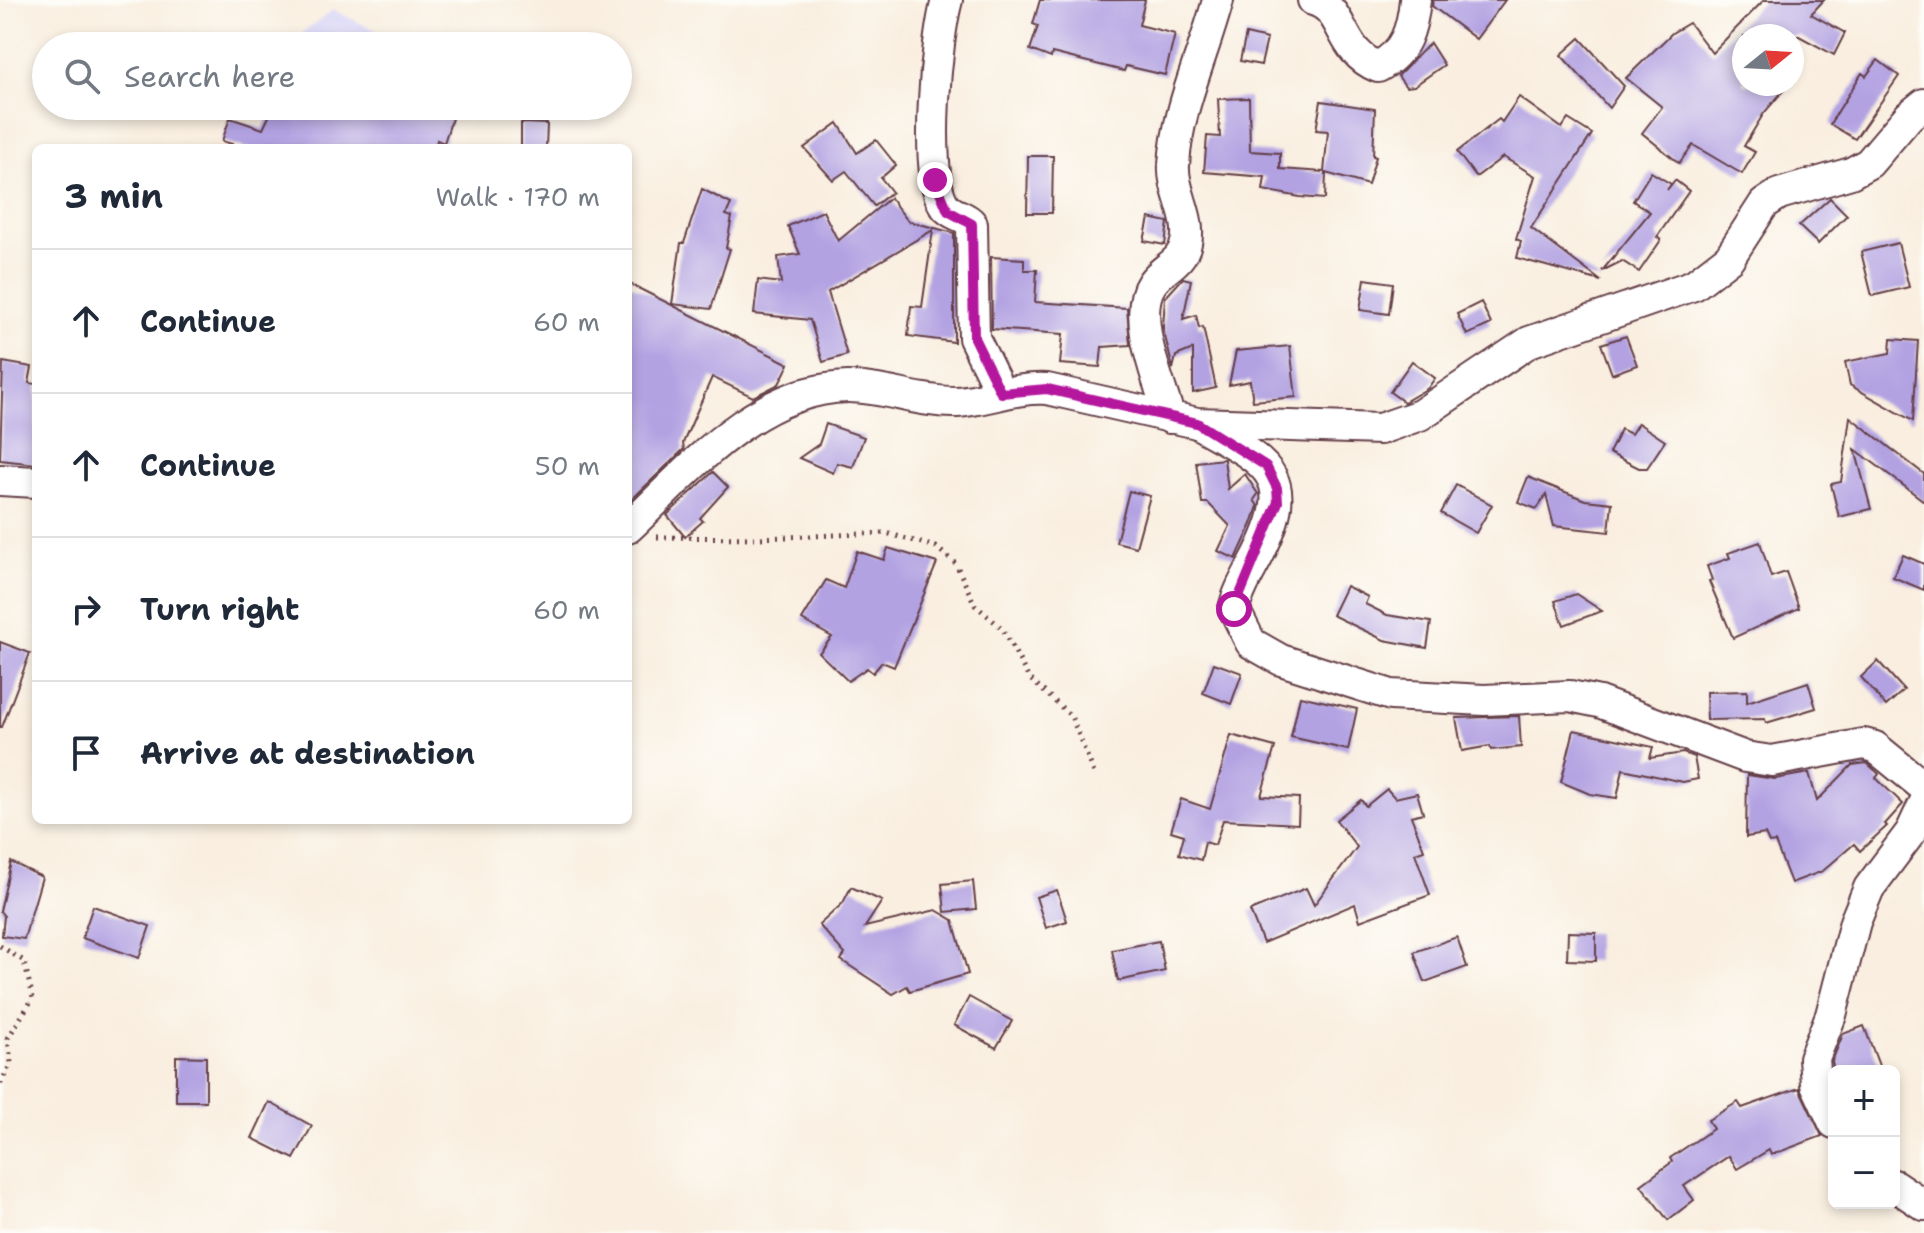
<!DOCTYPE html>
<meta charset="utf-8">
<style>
:root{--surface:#fff;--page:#f2f2f3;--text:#1f2937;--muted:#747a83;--line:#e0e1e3}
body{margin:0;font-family:"Shantell Sans",sans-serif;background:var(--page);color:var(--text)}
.controls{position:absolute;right:24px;bottom:24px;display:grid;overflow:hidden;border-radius:12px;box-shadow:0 4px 12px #0003}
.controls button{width:72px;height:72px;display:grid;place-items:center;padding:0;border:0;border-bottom:2px solid var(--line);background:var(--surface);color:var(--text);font:40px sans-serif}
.compass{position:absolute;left:1732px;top:24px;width:72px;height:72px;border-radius:50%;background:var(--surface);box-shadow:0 4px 12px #0003;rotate:72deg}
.stop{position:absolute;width:24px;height:24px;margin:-18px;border:6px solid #b5179e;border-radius:50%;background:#fff}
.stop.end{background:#b5179e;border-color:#fff;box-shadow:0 2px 8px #0008}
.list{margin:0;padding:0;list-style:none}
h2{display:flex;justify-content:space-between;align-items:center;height:104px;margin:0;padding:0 32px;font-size:34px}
h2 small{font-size:26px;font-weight:400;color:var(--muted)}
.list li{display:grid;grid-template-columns:52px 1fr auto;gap:24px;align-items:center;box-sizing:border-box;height:144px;padding:0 32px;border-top:2px solid var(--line)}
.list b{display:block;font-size:30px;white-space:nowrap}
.list em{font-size:26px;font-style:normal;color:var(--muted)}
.icon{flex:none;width:44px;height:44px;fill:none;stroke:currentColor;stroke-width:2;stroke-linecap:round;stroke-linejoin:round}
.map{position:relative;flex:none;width:1924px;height:1233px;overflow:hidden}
.search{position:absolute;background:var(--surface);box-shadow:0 4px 12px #0003;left:32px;top:32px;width:600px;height:88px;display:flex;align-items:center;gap:20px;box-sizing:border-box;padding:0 28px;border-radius:44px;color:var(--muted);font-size:30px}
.panel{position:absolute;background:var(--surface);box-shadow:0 4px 12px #0003;left:32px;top:144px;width:600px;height:680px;border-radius:12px}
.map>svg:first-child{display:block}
</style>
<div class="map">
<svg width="1924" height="1233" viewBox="0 0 1924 1233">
<rect width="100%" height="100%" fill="#fdfcf7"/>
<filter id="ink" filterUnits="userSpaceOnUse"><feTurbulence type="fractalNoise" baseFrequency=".0125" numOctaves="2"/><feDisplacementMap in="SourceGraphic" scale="16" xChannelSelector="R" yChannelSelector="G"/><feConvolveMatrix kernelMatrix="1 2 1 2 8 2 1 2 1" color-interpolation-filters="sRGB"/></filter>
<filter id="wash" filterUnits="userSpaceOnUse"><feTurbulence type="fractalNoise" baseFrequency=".006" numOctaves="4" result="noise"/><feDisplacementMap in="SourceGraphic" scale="32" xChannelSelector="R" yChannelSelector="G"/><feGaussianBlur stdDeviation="1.8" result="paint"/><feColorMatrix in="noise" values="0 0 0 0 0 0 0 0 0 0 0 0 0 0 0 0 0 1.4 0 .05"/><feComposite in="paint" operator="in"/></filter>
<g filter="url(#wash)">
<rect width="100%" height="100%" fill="#f9eedf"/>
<path fill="#d9d6f7" d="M333 10 409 46H297L303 32Z"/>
<g id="blocks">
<g fill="#b2a2e2">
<path d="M1040 0H1145L1139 25 1175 34 1165 75 1126 66 1124 71 1052 53 1051 58 1030 50 1038 26 1033 24Z"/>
<path d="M1433 0H1505L1476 39 1432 6Z"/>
<path d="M1764 0H1824L1811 14 1845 33 1834 55 1799 36H1744V52L1737 59 1744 67V84H1789L1764 113 1744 146 1755 152 1742 174 1693 145 1679 163 1642 133 1662 107 1626 78 1672 33 1689 23 1712 53Z"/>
<path d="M1246 34 1267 39 1261 65 1240 61Z"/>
<path d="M1580 38 1624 86 1609 108 1561 55Z"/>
<path d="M1430 43 1444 65 1414 86 1406 87 1398 76Z"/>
<path d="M1878 60 1899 76 1855 139 1830 124 1862 73 1866 76Z"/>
<path d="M1519 97 1562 128 1568 119 1592 134 1531 228 1601 281 1517 258 1521 241 1516 239 1535 176 1503 157 1476 177 1457 152 1499 119 1502 122Z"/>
<path d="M1249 98 1250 151 1280 153V169L1324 172 1328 131 1316 130 1321 101 1375 109 1373 156 1376 157 1368 185 1326 173 1325 199 1300 197 1263 190 1265 177 1204 172 1207 136 1220 137 1218 99Z"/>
<path d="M274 106H456L444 143 437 140 435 148H245L222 141 230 118 263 129Z"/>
<path d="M521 123 547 124 546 148H521Z"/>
<path d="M838 123 857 153 876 140 896 165 881 178 892 192 874 206 846 171 833 180 804 148Z"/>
<path d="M1028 156H1053L1052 213H1027Z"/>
<path d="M1651 172 1671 184 1667 190 1675 180 1689 191 1657 237 1661 240 1639 272 1622 261 1602 271 1650 212 1633 201Z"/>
<path d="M702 189 731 204 726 215 732 217 726 248 730 249 711 309 672 304 681 243H684Z"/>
<path d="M890 198 908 221 954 233V342L908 336 911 306 922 307 933 230 828 292 847 355 823 362 810 320 754 314 758 280 781 283 778 257 800 254 788 226 823 211 838 241Z"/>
<path d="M1830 198 1847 215 1818 244 1799 226Z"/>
<path d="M1149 218 1168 222 1165 245 1144 241Z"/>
<path d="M1898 243 1909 287 1872 296 1861 252Z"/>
<path d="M991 257 1024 259V270H1037L1035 302 1127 308 1130 345 1102 347 1100 367 1060 364 1063 334 992 329Z"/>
<path d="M1183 278 1191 280 1183 319 1196 315 1199 328 1203 327 1216 388 1193 393V349L1176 356 1173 369 1163 328 1165 298Z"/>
<path d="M1365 279 1393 283 1389 314 1360 310Z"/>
<path d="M628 283 789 364 779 384 753 397 712 377 683 443 684 449 628 503Z"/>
<path d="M1481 302 1491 324 1467 335 1457 314Z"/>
<path d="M1626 336 1637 365 1612 374 1601 344Z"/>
<path d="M1891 339 1918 341 1913 421 1850 385 1845 362 1890 353Z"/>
<path d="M1290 346 1296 397 1253 401 1250 381 1229 385 1236 351Z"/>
<path d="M1412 361 1435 378 1428 388 1404 402 1390 392Z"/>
<path d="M3 362 32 367 29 383 36 384V464L0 460Z"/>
<path d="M1850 417 1924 474V501L1855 449 1871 509 1839 517 1831 484 1841 482Z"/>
<path d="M1638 423 1665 441 1647 468H1639L1609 453 1621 429 1631 434Z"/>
<path d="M826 424 864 437 853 467 837 463 833 473 799 458 819 444Z"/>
<path d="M1224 459 1228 489 1245 474 1258 494 1254 500 1258 506 1252 524 1236 559 1218 551 1230 526 1208 503H1202L1196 462Z"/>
<path d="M713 472 728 487 700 518 703 521 685 537 667 515Z"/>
<path d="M1528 477 1585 500 1612 503 1609 532 1554 526 1546 495 1537 509 1518 502Z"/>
<path d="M1456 485 1492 505 1476 533 1441 513Z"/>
<path d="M1129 491 1150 496 1136 547 1116 542Z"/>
<path d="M1760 542 1771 577 1786 572 1799 608 1733 638 1709 581 1712 580 1707 566 1730 558 1728 553Z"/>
<path d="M888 548 937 563 894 667 882 662 873 673 867 668 848 681 819 653 832 637 802 620 826 580 844 588 857 551 884 560Z"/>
<path d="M1903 555 1924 564V590L1893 577Z"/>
<path d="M1346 586 1368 597 1365 604 1387 615 1431 622 1427 648 1384 640 1332 615Z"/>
<path d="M1576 594 1602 611 1564 625 1555 601Z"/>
<path d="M0 642 30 653 2 727H0Z"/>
<path d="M1878 661 1904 690 1886 706 1861 677Z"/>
<path d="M1214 663 1242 673 1231 704 1203 693Z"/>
<path d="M1808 682 1816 708 1766 723 1765 719 1707 720 1706 692 1747 691V702Z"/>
<path d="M1300 696 1357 709 1348 750 1291 737Z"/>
<path d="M1519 716 1521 747 1491 750 1490 746 1462 751 1456 718Z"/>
<path d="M1574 730 1653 747 1650 758 1683 753 1694 757 1698 779 1683 782 1623 769 1617 798 1590 794 1561 782Z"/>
<path d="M1231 735 1275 747 1261 796 1299 798 1298 824 1223 820 1215 845 1205 842 1201 860 1179 854 1184 835 1171 831 1181 799 1210 809Z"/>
<path d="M1867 763 1879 774 1876 778 1903 804 1885 824 1887 826 1860 851 1854 844 1823 871 1791 883 1775 842 1769 843 1765 834 1746 837 1747 775 1775 779 1809 773 1817 801 1852 765Z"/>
<path d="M1387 789 1395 798 1417 793 1423 813 1411 816 1424 850 1415 853 1430 895 1360 921 1355 904 1263 943 1250 911 1306 888 1314 905 1357 847 1336 820 1361 800 1366 806Z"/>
<path d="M11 862 42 877 24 939 2 936 4 916 0 911Z"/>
<path d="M973 881 976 909 945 912 942 884Z"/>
<path d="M851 887 882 901 865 927 936 910 953 920 968 974 910 991 907 986 893 994 841 960 845 954 819 925 843 903Z"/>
<path d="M1057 890 1067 921 1046 928 1036 897Z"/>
<path d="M93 906 150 926 139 958 82 938Z"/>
<path d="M1568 932 1596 933V961L1567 960Z"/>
<path d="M1457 937 1467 967 1425 982 1414 952Z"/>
<path d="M1159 941 1165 971 1118 981 1112 950Z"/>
<path d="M969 997 1012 1021 996 1048 954 1025Z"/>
<path d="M1864 1026 1881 1071H1834L1832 1061 1843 1034Z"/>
<path d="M176 1056 206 1057V1101H176Z"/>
<path d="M1799 1088 1822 1136 1771 1155 1769 1150 1737 1169 1729 1156 1684 1186 1694 1200 1668 1220 1641 1185 1672 1162 1670 1158 1713 1129 1708 1120 1738 1102 1742 1108Z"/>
<path d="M269 1102 312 1126 294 1159 252 1138Z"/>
</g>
</g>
</g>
<g filter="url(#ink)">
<use href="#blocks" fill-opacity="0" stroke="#643e46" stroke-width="2"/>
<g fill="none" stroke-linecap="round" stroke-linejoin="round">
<defs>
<g id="minor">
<path d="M947 0C936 39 924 170 943 203 950 216 964 214 972 224L974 338 1001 393"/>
<path d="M1313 0C1346 9 1337 50 1378 67 1406 52 1412 29 1415 0"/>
<path d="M1170 418C1160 384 1130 315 1152 283 1163 267 1181 264 1186 243 1192 217 1172 191 1174 165 1177 109 1204 54 1218 0"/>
<path d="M1202 426C1272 465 1298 477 1257 558 1248 575 1238 591 1234 609L1251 643 1281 660 1391 695 1484 700 1570 696 1599 702 1745 757 1772 761 1864 744 1875 747 1924 787"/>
<path d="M0 480 36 482"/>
<path d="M628 528C690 469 756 389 848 387 884 387 921 403 957 402 987 400 1015 387 1047 389L1197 423 1380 429 1420 415 1529 342 1694 285 1729 258 1764 204 1779 194 1851 173 1869 163 1909 116 1924 104"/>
<path d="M1834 1123 1816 1084 1814 1058 1831 1015 1855 922 1869 888 1911 832 1924 804"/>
<path d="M1894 1185 1924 1205"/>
</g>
</defs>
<use href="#minor" stroke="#643e46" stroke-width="34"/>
<g stroke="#643e46" stroke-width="5" stroke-dasharray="2 6" stroke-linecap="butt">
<path d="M657 537 759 538 886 533 936 547 956 564 975 605 1003 629 1028 677 1071 716 1095 775"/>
<path d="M0 946 24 961 33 998 8 1038 11 1063 0 1085"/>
</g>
<use href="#minor" stroke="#fff" stroke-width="30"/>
</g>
</g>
<g fill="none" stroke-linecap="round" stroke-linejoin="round" filter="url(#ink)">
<path stroke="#b5179e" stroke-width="10" d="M935 180 948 211 972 224 974 338 1001 393 1047 389 1197 423 1266 466 1277 488 1278 502 1234 609"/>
</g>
</svg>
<div class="controls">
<button>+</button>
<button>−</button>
</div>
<svg class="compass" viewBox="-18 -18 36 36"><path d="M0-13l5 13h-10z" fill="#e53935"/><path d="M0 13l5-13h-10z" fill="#747a83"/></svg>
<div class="stop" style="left:1234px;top:609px"></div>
<div class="stop end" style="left:935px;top:180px"></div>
<div class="search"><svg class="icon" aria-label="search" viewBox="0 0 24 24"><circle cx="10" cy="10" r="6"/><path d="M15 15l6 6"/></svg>Search here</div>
<section class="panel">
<h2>3 min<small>Walk · 170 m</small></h2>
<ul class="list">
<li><svg class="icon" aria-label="ahead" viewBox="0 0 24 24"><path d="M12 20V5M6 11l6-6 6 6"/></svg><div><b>Continue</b></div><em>60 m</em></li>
<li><svg class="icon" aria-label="ahead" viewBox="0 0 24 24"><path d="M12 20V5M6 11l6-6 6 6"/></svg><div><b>Continue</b></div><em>50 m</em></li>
<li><svg class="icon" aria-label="right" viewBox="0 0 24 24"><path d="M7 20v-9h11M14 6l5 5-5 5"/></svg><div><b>Turn right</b></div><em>60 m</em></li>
<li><svg class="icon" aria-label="arrive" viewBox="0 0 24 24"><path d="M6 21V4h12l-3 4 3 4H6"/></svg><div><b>Arrive at destination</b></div></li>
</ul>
</section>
</div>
